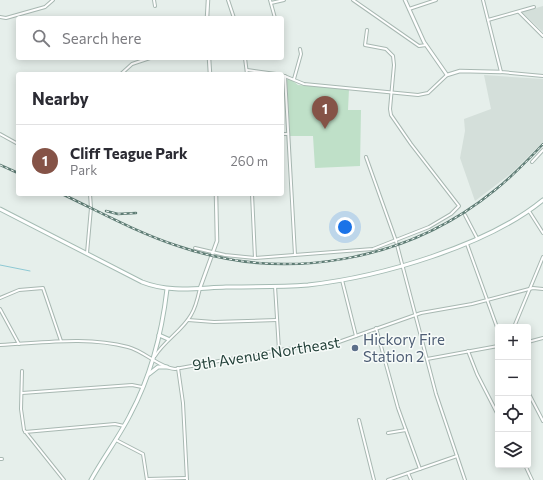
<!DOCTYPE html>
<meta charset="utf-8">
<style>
:root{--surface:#fff;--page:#f7f7f7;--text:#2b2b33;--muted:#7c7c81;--line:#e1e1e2;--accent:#855347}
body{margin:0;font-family:Commissioner,sans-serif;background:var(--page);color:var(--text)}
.controls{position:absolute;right:12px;bottom:12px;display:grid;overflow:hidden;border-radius:4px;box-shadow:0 2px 10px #0003}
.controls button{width:36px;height:36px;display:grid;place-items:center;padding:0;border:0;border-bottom:1px solid var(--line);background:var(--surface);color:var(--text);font:20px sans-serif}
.you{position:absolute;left:345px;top:227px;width:14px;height:14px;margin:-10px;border:3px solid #fff;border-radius:50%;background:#1a73e8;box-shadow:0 0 0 6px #1a73e833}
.badge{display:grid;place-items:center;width:26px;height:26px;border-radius:50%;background:var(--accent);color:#fff;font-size:13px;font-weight:700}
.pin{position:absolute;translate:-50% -33px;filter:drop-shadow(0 1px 2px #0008)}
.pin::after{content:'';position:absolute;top:21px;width:14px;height:12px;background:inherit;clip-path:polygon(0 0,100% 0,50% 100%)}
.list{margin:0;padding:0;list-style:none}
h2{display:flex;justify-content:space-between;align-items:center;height:52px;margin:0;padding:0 16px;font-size:17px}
h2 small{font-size:13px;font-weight:400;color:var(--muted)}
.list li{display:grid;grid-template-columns:26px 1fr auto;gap:12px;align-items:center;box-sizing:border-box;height:72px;padding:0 16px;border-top:1px solid var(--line)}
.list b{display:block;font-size:15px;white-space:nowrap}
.list p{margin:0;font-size:13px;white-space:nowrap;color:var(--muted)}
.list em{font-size:13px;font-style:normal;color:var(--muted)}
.icon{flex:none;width:22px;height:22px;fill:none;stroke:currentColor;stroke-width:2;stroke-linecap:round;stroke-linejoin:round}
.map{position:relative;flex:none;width:543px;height:480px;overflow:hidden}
.search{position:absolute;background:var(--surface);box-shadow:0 2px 10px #0003;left:16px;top:16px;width:268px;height:44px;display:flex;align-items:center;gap:10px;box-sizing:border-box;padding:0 14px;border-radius:4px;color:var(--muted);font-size:15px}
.panel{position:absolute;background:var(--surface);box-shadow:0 2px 10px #0003;left:16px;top:72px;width:268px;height:124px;border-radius:4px}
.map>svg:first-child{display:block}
</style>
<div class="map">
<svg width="543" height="480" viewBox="0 0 543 480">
<rect width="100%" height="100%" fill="#e6efeb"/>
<g fill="#d4dfda">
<path d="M543 6V32L522 12Z"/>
<path d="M484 75 543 79V142L513 172 475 201 460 158 465 131 464 119 491 109Z"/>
</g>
<path fill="#bfe0c8" d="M289 78 298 85 349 89 348 110H361L360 166 315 168 313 136H290L287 80Z"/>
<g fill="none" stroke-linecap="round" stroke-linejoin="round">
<path stroke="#8ec9d4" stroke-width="1" d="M0 265 30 271"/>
<defs>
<g id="minor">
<path d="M154 0 155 6"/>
<path d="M228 0 234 18"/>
<path d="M270 0 275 18"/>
<path d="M353 0 419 46 426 45"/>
<path d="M483 0 501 72 543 76"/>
<path d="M271 3 284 0"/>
<path d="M409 9 436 0"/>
<path d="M519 12 543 36"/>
<path d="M0 17 6 18 45 7 53 0"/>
<path d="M488 20 534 7"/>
<path d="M245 58 247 74"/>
<path d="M247 70 276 74"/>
<path d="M121 74 132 64 150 58"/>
<path d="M282 75 304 84 418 95 428 93 447 75"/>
<path d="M285 76 295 255"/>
<path d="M294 79 301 54 300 49"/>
<path d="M0 134 18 144"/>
<path d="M282 134H287"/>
<path d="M366 157 396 241 436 394 465 480"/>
<path d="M532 162 543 150"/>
<path d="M252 194 255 258"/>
<path d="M529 211 543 233"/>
<path d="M465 215 477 238"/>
<path d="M467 244 498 330"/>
<path d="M195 248 225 255 255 258 373 249 429 227 451 214 459 206 411 144 391 115 390 109 394 65 393 56 386 49 365 45 367 30"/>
<path d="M87 253 91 208 90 194"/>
<path d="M342 280 356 336"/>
<path d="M275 286 279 350"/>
<path d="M0 298 19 290 43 288 61 341"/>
<path d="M0 309 19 344"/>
<path d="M188 320 214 322 277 320"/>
<path d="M514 327 543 257"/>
<path d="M376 328 398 408 420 469"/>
<path d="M528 342 543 338"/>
<path d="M0 345C42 343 87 336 128 347 144 351 160 368 175 369L279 350 333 344 421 313 472 304 533 288 543 289"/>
<path d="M468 351 477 374 498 415"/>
<path d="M155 356C165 340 182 331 191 315 196 307 198 297 200 288"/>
<path d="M427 359 498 346"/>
<path d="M178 368 183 403 187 480"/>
<path d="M22 371 21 409 24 430 64 480"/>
<path d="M528 392 543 421"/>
<path d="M22 393 132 385 142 387"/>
<path d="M359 420 374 480"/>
<path d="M25 432 115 424 124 426"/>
<path d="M388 433 406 430"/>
<path d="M116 440 143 454 147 480"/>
<path d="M0 459H2"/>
<path d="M525 465 532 480"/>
<path d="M408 473 411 480"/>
<path d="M147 479 186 478"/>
<path d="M388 480 457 456"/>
</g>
<g id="tertiary">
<path d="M405 0 424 42 447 75 460 71 501 72"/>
<path d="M207 18 208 0"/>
<path d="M209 58 210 74"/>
<path d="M200 288 217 241 216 194"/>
</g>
<g id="secondary">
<path d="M0 209 142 282C170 293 197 288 226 287 253 287 281 287 308 285 380 277 487 246 543 200"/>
<path d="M159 335 168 339"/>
<path d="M149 374 158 367H167"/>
<path d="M91 480C103 458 119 437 130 415 151 376 162 332 167 289"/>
</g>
</defs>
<use href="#minor" stroke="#a8b8b2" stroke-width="4"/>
<use href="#tertiary" stroke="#a8b8b2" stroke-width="4.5"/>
<use href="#secondary" stroke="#a4bbb3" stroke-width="5"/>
<use href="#minor" stroke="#fff" stroke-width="2"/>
<use href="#tertiary" stroke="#fff" stroke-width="2.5"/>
<use href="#secondary" stroke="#fff" stroke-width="3"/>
<defs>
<g id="rail">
<path d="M0 165 18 173"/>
<path d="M62 194C100 212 138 233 178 246 285 283 407 262 495 190 513 176 528 160 543 144"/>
<path d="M106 211 118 214 136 213"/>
</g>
</defs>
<use href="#rail" stroke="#5f7d75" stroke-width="2.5"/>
<use href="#rail" stroke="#f7fbf9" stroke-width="1" stroke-dasharray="3" stroke-linecap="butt"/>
</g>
<circle fill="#5c6f8a" stroke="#f7fbf9" stroke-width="1.5" cx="355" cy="348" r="4"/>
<g text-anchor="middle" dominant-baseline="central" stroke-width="3" stroke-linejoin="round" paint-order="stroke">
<g font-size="15" fill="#4e5e75" stroke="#f7fbf9" text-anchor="start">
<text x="363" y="339">Hickory Fire<tspan x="363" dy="17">Station 2</tspan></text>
</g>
<g font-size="15" fill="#24423a" stroke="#f7fbf9">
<text transform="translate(266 353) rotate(-9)">9th Avenue Northeast</text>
</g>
</g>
</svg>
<div class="controls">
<button>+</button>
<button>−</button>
<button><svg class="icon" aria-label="locate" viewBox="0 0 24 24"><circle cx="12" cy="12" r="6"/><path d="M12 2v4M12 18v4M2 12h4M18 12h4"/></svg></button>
<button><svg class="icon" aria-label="layers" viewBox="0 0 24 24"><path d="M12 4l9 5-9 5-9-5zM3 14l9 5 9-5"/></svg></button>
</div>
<div class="you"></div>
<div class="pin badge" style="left:325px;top:129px">1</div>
<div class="search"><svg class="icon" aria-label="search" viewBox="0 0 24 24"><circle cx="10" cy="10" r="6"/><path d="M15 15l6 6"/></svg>Search here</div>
<section class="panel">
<h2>Nearby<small></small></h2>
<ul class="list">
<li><span class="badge">1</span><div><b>Cliff Teague Park</b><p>Park</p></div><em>260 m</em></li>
</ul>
</section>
</div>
